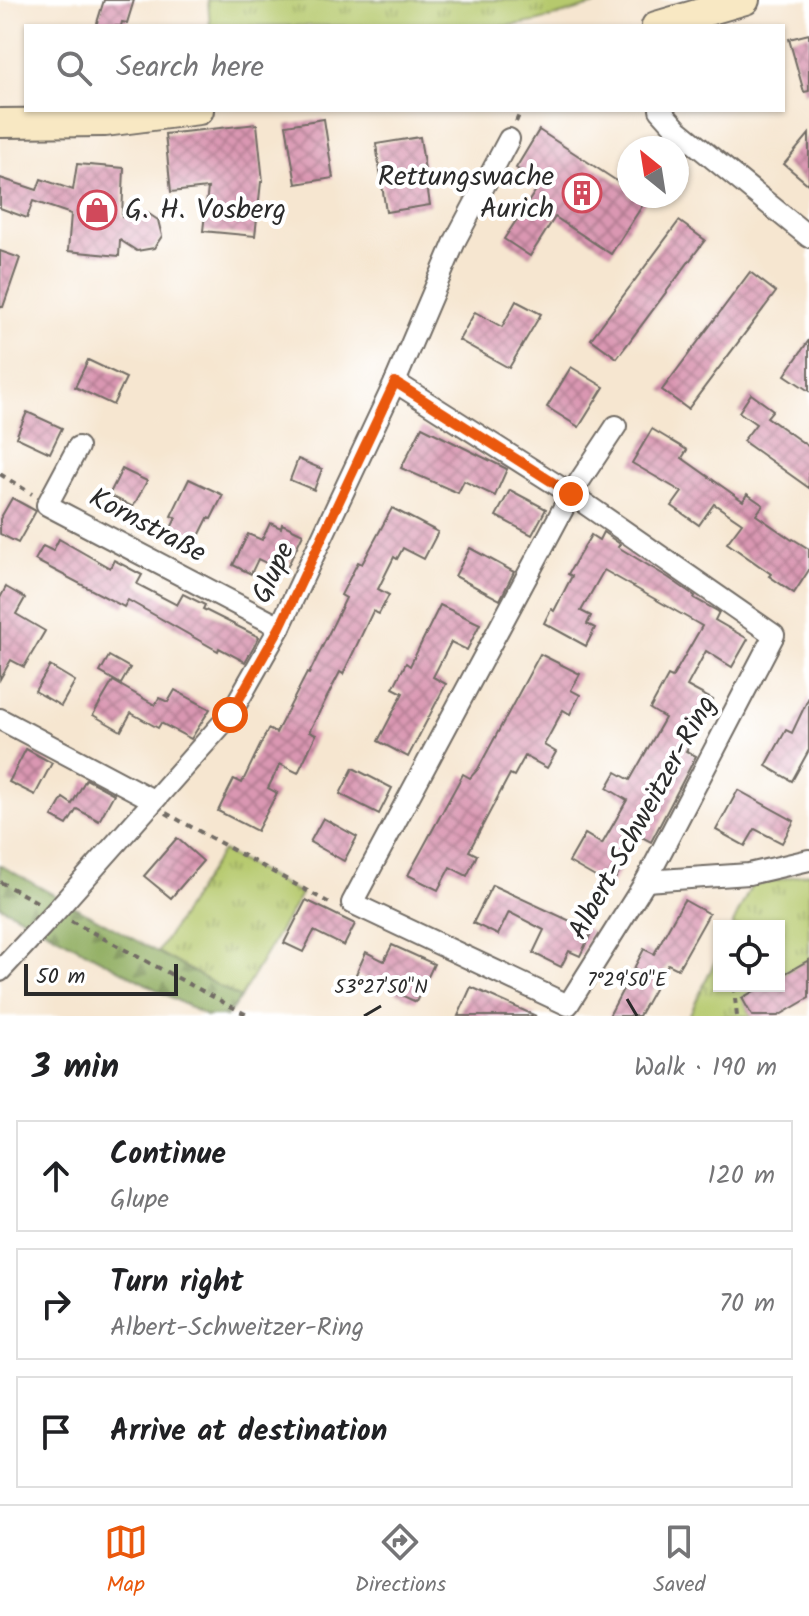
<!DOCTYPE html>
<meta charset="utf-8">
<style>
:root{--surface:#fff;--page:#f6f6f6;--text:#202124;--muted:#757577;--line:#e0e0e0;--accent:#ea580c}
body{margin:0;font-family:Kalam,sans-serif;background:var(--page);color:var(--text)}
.controls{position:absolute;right:24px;bottom:24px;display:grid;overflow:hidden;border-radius:0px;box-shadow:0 2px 6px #0004}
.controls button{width:72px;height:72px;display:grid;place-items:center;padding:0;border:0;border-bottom:2px solid var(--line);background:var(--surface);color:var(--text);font:40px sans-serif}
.compass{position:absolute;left:617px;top:136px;width:72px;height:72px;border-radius:50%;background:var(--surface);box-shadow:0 2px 6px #0004;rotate:330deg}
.scale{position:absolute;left:24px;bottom:20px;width:154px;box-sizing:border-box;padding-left:8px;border:4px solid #2b2b2b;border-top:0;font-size:22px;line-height:28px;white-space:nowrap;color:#2b2b2b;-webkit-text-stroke:6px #fff;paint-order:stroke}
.stop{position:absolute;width:24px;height:24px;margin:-18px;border:6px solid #ea580c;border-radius:50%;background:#fff}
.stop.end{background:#ea580c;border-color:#fff;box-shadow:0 2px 8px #0008}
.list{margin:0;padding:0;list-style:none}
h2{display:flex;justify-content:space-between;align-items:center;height:104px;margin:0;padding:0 32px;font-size:34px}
h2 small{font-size:26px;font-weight:400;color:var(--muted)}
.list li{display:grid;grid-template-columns:52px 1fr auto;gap:24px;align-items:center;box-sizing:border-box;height:112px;margin:0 16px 16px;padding:0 16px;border:2px solid var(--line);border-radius:0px}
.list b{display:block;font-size:30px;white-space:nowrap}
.list p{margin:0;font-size:26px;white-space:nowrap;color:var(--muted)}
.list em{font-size:26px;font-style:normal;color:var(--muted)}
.icon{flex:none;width:44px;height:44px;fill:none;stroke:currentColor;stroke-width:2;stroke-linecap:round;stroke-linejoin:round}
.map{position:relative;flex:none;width:809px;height:1016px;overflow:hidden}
.search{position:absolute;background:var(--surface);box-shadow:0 2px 6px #0004;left:24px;right:24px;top:24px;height:88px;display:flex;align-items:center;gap:20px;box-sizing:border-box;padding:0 28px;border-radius:0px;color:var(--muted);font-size:30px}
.sheet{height:488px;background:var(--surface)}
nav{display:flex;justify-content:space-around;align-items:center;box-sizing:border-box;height:112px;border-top:2px solid var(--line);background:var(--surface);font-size:22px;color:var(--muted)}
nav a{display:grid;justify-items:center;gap:4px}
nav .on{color:var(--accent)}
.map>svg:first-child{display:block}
</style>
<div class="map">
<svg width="809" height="1016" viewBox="0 0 809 1016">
<defs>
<pattern id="grass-tufts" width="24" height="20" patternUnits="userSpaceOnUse" patternTransform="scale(2)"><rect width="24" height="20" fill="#b6c96d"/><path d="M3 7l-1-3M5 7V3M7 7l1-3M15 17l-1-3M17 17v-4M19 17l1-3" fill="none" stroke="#94a35a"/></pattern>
<pattern id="forest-firs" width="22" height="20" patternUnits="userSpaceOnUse" patternTransform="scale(2)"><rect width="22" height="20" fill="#90ad60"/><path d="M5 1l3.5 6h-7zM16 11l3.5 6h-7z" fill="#768d4f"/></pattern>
<pattern id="building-cross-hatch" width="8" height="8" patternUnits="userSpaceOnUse" patternTransform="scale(2)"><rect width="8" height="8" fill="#da97b2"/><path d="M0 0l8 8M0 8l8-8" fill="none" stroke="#b17b91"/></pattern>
</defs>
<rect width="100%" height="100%" fill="#fff"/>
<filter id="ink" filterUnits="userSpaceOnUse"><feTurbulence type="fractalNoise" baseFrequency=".0125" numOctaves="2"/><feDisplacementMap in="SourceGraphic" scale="16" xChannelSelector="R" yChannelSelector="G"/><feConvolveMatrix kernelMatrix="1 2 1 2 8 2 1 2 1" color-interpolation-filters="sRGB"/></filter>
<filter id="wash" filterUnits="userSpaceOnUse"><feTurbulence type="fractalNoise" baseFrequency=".006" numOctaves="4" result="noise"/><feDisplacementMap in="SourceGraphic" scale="32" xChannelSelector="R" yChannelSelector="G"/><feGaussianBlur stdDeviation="1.8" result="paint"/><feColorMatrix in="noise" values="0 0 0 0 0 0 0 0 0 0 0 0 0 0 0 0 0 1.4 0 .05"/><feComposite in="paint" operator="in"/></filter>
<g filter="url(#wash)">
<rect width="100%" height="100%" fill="#f6e6d0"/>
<g fill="url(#grass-tufts)" stroke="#707a4c" stroke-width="2">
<path d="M208 0H613L535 22 506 26H210Z"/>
<path d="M222 851 301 894 240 998 158 952Z"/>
<path d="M809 873V960L779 977V926H732L751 886Z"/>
<path d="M719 953V986H763L742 998 752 1016H689Z"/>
</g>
<path fill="url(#forest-firs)" stroke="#5e6c46" stroke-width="2" d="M0 865 240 998 227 1016H206L0 906Z"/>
<g id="blocks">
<g fill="url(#building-cross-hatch)">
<path d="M104 0H134L127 23 122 22 121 26H96Z"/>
<path d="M809 34V91L804 92 789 39Z"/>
<path d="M324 119 333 178 296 184 286 125Z"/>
<path d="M257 124 263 182H261L255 236 203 231 208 188 171 192 165 134Z"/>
<path d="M539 130 629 189V196H640L646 200 611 254 555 217 530 256 504 239 540 184 516 168Z"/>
<path d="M809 134V185L784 164Z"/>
<path d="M420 137 430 205 386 212 376 144Z"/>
<path d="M77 164 124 168 122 217 146 212 158 220 162 236 154 248 137 251 120 240 119 256 68 251 71 214 33 201 27 218 0 208V178L37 190 41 179 73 190Z"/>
<path d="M679 221 705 240 617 358 591 339Z"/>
<path d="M0 251 20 258 3 307H0Z"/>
<path d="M750 272 776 292 688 409 662 390Z"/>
<path d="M516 301 541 314 509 368 459 340 475 312 502 327Z"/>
<path d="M809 340V391L785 375Z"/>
<path d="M88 360 126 378 113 405 75 387Z"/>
<path d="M571 367 604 387 579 427 547 407Z"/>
<path d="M751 394 773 410 767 417 809 447V488L743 441 756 424 739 412Z"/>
<path d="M27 412 62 428 50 453 16 437Z"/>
<path d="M422 427 507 469 495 496 464 481 458 493 401 468Z"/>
<path d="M652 429 687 450 682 458 743 501 747 494 763 505 756 515 792 540 793 539 809 549V570L794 593 769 576 771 574 727 543 742 523 714 504 699 525 672 506 682 492 632 463Z"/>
<path d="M298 459 322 469 314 490 290 480Z"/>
<path d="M122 469 147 481 133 507 109 495Z"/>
<path d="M189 479 223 495 211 519 208 518 195 544 169 532 176 518 171 516Z"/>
<path d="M510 490 546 509 532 535 496 516Z"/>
<path d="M12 498 36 511 18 543 0 534V519Z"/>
<path d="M392 508 438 532 424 559 403 548 397 559 394 557 378 589 389 595 379 614 373 611 343 674 340 672 309 732 316 735 298 773 280 764 268 788 277 793 257 831 218 811 234 779 242 783 268 729 276 733 307 673 309 674 346 598 341 595 358 562 362 564Z"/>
<path d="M270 523 281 528 282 524 303 534 285 572 258 559 251 574 233 565 248 534 262 540Z"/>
<path d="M603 532 620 544 618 547 669 578 695 596 694 598 719 612 715 620 748 639 732 667 706 651 687 686 713 700 686 751 696 756 651 842 640 836 611 886 569 862 585 834 602 844 627 800 607 788 616 772 630 780 665 718 650 709 668 676 672 678 702 626 604 570 581 611 591 616 587 624 595 628 586 646 544 623 551 609 554 611 572 576 568 574 591 535 599 540Z"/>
<path d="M59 539 110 568 114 560 142 575 137 584 177 605 183 594 205 605 203 609 259 637 245 662 219 648 218 651 128 600 124 607 35 560 43 546 53 551Z"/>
<path d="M470 548 514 572 500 600 455 576Z"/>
<path d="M6 587 25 598 16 614 45 631 24 667 11 660 0 679V598Z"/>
<path d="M440 605 480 624 467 650 451 642 433 677 446 684 408 757 378 741 403 693 393 688 406 663 410 666Z"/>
<path d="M540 654 580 674 571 690 580 695 570 714 563 710 544 745 556 752 547 768 525 756 514 776 510 774 469 851 477 855 467 876 450 867 438 890 408 875 463 774 470 778 478 769Z"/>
<path d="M109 656 130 668 121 684 100 672Z"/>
<path d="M50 666 75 681 61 706 35 691Z"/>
<path d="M113 681 155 705 159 698 168 702 175 690 210 709 191 739 161 723 158 728 131 713 121 731 93 715Z"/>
<path d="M809 697V750L792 781 766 766 786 730 792 733Z"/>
<path d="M26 749 52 763 35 795 9 782Z"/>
<path d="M353 768 392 788 379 814 340 794Z"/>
<path d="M86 779 114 794 99 821 77 809 67 825 52 817 63 798 72 804Z"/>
<path d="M738 790 794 821 782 843 755 829 745 846 716 830Z"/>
<path d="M323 818 357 837 344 861 310 842Z"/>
<path d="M177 838 203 861 171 898 144 876Z"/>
<path d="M492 885 592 931 580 956 569 951 561 967 533 953 544 930 509 912 498 935 473 923Z"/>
<path d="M306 900 355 924 344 946 314 931 303 952 284 943Z"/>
<path d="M684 900 709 914 678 969 668 964 639 1016H609L644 949 654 954Z"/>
<path d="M392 945 434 964 416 1002 356 974 366 952 384 961Z"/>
<path d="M809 960V998L778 1016H752L742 998 763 986H779V977Z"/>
<path d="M471 987 536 1016H458Z"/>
</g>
</g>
</g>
<g filter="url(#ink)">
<use href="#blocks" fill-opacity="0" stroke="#726c65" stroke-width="2"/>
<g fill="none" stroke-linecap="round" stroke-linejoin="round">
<defs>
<g id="street">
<path d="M660 110 678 130 809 237"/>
<path d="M395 382 571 494 616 426"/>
<path d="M78 447 47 505 280 627"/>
<path d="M571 494 774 635 646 881 568 1005 352 903Z"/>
<path d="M0 719 153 800"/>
<path d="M646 881 749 874 809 860"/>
<path d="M0 971 55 912 230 715 280 627 395 382 456 239 509 139"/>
</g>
<g id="secondary">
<path d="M656 26 745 0"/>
<path d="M0 123 105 122 199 110"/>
</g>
</defs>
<use href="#street" stroke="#726c65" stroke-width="24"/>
<use href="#secondary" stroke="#726c65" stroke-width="32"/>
<g stroke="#726c65" stroke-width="4" stroke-dasharray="6 6" stroke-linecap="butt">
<path d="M516 122 521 110"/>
<path d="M0 474 32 494"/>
<path d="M166 813 333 905"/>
<path d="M0 882 39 903"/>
<path d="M71 921 249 1016"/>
<path d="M737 1016 734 990 737 986"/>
</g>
<use href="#street" stroke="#fff" stroke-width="20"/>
<use href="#secondary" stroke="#f8e8c3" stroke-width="28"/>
</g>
</g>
<g fill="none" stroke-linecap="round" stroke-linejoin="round" filter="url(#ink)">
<path stroke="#ea580c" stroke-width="10" d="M230 715 280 627 395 382 571 494"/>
</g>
<path fill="none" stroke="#2b2b2b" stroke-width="3" d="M627 999 637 1016M364 1016 381 1006"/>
<defs>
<symbol id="building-ring" viewBox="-11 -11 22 22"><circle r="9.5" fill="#fff" stroke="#d1495b" stroke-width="1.5"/><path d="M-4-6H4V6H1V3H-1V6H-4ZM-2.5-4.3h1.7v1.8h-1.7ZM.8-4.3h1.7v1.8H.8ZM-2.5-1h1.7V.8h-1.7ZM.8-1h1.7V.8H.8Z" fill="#d1495b"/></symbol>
<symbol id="shop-ring" viewBox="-11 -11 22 22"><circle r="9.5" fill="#fff" stroke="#d1495b" stroke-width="1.5"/><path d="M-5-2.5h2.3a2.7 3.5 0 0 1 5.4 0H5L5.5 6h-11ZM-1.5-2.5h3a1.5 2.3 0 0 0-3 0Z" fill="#d1495b"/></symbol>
</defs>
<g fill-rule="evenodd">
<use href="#building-ring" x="560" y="171" width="44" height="44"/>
<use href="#shop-ring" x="75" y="188" width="44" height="44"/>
</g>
<g text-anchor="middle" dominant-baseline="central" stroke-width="8" stroke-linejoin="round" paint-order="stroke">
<g font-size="28" fill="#2b2b2b" stroke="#fff" text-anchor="end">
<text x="554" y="177">Rettungswache<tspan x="554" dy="32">Aurich</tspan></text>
<text x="125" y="210" text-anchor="start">G. H. Vosberg</text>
</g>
<g font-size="28" fill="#2b2b2b" stroke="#fff">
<text transform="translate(147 526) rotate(28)">Kornstraße</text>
<text transform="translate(274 573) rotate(-65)">Glupe</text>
<text transform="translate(643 818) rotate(-61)">Albert-Schweitzer-Ring</text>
</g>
</g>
<g font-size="20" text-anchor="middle" fill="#2b2b2b" stroke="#fff" stroke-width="8" stroke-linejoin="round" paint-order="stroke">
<text x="627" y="986">7°29'50"E</text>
<text x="381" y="993">53°27'50"N</text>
</g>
</svg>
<div class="controls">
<button><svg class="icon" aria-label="locate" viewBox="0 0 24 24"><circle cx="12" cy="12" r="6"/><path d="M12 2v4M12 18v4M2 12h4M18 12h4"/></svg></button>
</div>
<svg class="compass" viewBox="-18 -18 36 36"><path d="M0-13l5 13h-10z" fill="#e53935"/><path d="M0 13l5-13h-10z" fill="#757577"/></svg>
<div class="scale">50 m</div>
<div class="stop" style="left:230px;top:715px"></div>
<div class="stop end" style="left:571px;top:494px"></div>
<div class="search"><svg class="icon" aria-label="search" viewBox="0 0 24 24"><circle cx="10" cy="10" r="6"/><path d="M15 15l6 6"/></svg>Search here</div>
</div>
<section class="sheet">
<h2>3 min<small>Walk · 190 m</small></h2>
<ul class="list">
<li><svg class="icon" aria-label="ahead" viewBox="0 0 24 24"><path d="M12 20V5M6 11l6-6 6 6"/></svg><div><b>Continue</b><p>Glupe</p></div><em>120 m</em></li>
<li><svg class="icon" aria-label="right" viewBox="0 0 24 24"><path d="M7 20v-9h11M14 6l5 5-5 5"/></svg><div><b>Turn right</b><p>Albert-Schweitzer-Ring</p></div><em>70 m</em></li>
<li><svg class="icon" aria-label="arrive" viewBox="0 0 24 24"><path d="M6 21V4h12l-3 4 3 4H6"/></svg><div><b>Arrive at destination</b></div></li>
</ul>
</section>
<nav>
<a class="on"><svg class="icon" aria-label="map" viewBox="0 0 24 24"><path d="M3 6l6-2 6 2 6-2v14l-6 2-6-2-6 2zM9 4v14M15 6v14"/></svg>Map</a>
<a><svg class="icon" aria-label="directions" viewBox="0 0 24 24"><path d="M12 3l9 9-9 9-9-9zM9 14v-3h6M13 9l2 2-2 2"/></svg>Directions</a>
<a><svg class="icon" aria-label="saved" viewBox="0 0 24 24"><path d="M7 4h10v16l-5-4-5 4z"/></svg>Saved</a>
</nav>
